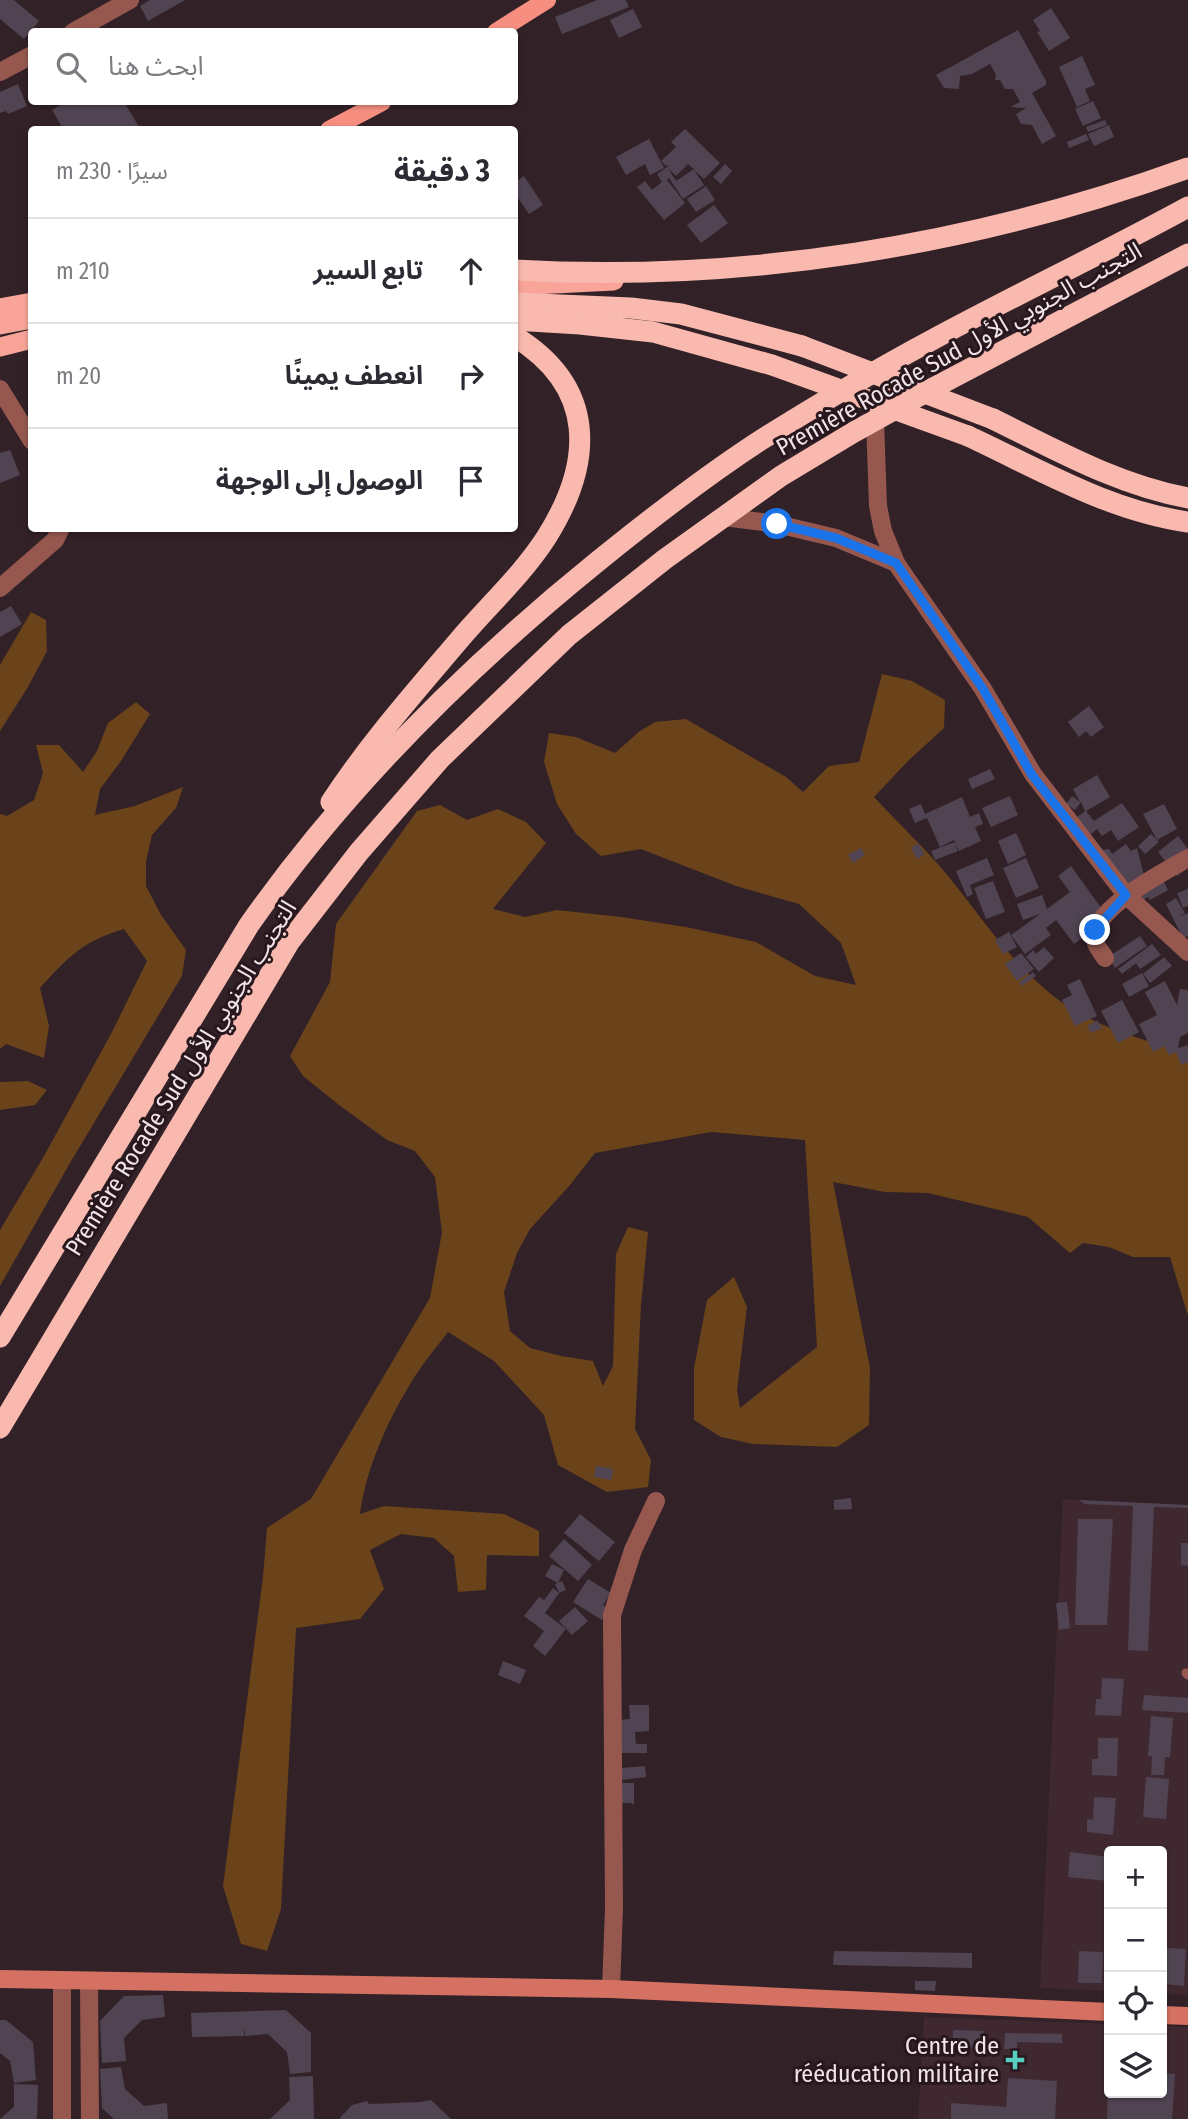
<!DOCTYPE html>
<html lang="ar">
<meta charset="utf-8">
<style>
:root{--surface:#fff;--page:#f7f7f7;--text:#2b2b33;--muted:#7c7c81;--line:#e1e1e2}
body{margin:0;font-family:"Fira Sans Condensed","Noto Sans Arabic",sans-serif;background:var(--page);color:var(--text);direction:rtl}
.controls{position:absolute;right:21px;bottom:21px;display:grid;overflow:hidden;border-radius:7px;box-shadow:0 2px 5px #0004}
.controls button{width:63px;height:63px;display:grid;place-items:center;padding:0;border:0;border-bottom:2px solid var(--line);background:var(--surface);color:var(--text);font:35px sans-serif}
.stop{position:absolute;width:21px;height:21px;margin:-16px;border:5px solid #1a73e8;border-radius:50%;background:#fff}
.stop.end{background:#1a73e8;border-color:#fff;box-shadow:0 2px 7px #0008}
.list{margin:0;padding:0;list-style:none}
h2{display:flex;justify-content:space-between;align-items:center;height:91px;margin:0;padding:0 28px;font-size:30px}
h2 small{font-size:23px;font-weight:400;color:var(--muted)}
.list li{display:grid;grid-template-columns:46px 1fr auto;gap:21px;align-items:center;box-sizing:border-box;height:105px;padding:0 28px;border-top:2px solid var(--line)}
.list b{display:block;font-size:26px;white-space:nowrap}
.list em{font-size:23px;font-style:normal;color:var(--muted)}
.icon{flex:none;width:38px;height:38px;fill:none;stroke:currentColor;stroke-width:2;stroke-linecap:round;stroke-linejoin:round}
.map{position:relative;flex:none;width:1188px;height:2119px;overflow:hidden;direction:ltr}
.search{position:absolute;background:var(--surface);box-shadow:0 2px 5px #0004;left:28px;top:28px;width:490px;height:77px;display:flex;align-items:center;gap:18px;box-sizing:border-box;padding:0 24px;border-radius:7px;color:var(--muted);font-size:26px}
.panel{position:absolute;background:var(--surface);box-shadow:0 2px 5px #0004;left:28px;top:126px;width:490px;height:406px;border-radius:7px;direction:rtl}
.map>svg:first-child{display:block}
</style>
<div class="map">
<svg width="1188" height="2119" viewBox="0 0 1188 2119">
<rect width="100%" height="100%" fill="#322127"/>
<g fill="#402831">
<path d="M1063 1499 1188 1505V1995L1162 1994V1851H1109V1991L1040 1988Z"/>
<path d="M924 2017 1109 2024V2093H1162V2026L1188 2027V2119H918Z"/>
</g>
<g fill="#6a431b">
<path d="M31 612 46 620 47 651 28 687 0 731V665Z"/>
<path d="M882 674 912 681 945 700 944 728 908 761 874 797C897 822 922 845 944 871 979 913 1008 960 1052 995 1091 1026 1141 1040 1188 1052V1316L1170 1257H1133L1109 1247 1083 1243 1070 1253 1028 1217 928 1193 885 1192 833 1182 870 1368 869 1425 837 1447 753 1444 721 1437 694 1420V1368L707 1300 734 1277 747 1307 737 1390 740 1408 817 1347 805 1140 711 1132 595 1153 570 1185 530 1229 517 1253 504 1292 510 1331 530 1348 561 1356 593 1361 603 1386 613 1366 616 1254 628 1227 648 1232 641 1305 635 1429 651 1460 648 1487 607 1492 558 1465 544 1415 494 1361 448 1332C436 1348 422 1364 412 1381 388 1420 366 1468 360 1514L384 1506 504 1514 539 1531V1556L487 1555 486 1590 458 1592 454 1556 434 1538 401 1534 370 1550 384 1589 360 1619 296 1628 281 1909 267 1951 241 1944 223 1886 263 1577 267 1528 311 1499 430 1298 442 1232 435 1177 415 1151 387 1140 339 1105 303 1076 290 1056 330 982 336 924 417 811 440 805 467 820 498 809 526 822 546 843 493 909 525 917 557 910 621 917 686 927 756 942 815 976 856 985 841 943 799 904 736 886 641 849 601 856 576 834 557 804 544 762 549 733 576 737 615 753 640 731 655 722 686 719 786 777 803 792 829 766 859 762Z"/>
<path d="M136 702 150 714 121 761 100 789 95 815 135 806 183 787 176 808 152 835 146 862V886L161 915 186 950 182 976 70 1163 0 1286V1230L44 1156 112 1032 147 961 124 929C83 941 68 957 40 988L49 1026 44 1058 6 1044 0 1049V814L7 816 34 800 43 773 36 745H59L83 772 97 751 108 723Z"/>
<path d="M28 1081 47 1090 35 1105 0 1110V1082Z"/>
</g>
<g fill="#504452" fill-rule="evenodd">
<path d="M0 0H14L39 21 24 39 0 19Z"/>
<path d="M150 0H185L148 21 140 6Z"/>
<path d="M597 0H626L629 7 562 34 555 17Z"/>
<path d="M1051 8 1070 38 1049 51 1037 32 1040 31 1033 20Z"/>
<path d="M633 9 642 27 619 38 610 20Z"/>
<path d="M1018 30 1046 81V85L1032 93 1056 136 1042 144 1032 125 1021 124 1016 114 1026 108 1010 107 1020 102 1013 89H1005L1000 80H995L996 75 990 64 972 74 960 76 959 89 944 88 936 75Z"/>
<path d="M1082 56 1095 85 1085 89 1090 101 1077 107 1059 67Z"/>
<path d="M18 84 27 106 8 114 6 111 0 113V92Z"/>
<path d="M1093 101 1101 118 1083 126 1075 109Z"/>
<path d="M65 102H124L141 130H64L52 110Z"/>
<path d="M1105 120 1107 125 1088 132 1086 127Z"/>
<path d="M1109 125 1114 137 1094 146 1088 134Z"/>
<path d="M685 129 720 163 704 179 694 170 704 185 683 199 669 178 667 180 685 203 664 220 637 187 645 181 652 190 662 182 657 174 670 165 666 166 661 161 676 147 671 142ZM688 164 694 169 676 181 668 168 676 176Z"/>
<path d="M1086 134 1089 140 1069 148 1067 142Z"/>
<path d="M649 139 664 168 650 175 645 164 626 175 616 157Z"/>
<path d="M725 164 732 171 721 184 713 177Z"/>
<path d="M524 176 543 205 529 214 514 192V183Z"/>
<path d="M706 186 715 200 696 212 687 199Z"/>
<path d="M714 205 728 223 701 243 687 225Z"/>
<path d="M10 450 20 475 0 483V453Z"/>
<path d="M11 606 22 624 0 637V612Z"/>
<path d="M1089 706 1104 727 1091 737 1086 731 1079 737 1068 722Z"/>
<path d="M990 769 995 779 972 789 968 779Z"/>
<path d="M1097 775 1110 797 1086 811 1094 821 1122 803 1139 827 1118 841 1111 830 1102 836 1097 829 1086 838 1072 821 1085 811 1081 802 1075 810 1066 804 1072 796 1080 802 1073 789Z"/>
<path d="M1010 796 1018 815 991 827 982 808Z"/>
<path d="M962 797 970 817 979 813 983 824 975 827 981 841 959 851 954 840 940 847 927 818 915 823 909 809 921 804 925 814Z"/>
<path d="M1164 804 1177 829 1157 840 1159 842 1145 854 1138 846 1151 834 1157 840 1143 814Z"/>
<path d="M1016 833 1026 855 1008 864 998 841Z"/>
<path d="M1178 836 1188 849V868L1177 876 1158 852Z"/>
<path d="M955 842 958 851 935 860 931 851Z"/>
<path d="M918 843 925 854 917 859 911 848Z"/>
<path d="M1126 844 1131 851 1137 848 1146 883 1163 880 1168 890 1150 900 1148 897 1130 909 1113 869 1101 878 1084 853 1109 849 1112 854Z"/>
<path d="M861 848 865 855 853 863 848 855Z"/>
<path d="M987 858 994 875 970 885 973 894 967 897 956 871Z"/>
<path d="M1026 858 1039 888 1016 898 1003 868Z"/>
<path d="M1071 866 1109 919 1074 944 1056 920 1046 928 1051 935 1025 954 1011 935 1040 914 1023 920 1017 904 1042 895 1047 909 1070 892 1058 876Z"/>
<path d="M993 881 1005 912 986 919 974 888Z"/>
<path d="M1188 889V906L1183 908 1177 893Z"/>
<path d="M1176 898 1185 913 1178 917 1188 913V936L1183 938 1166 904Z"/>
<path d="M1009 932 1017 947 1003 954 995 940Z"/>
<path d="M1140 936 1147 946 1115 968 1108 957Z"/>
<path d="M1152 944 1161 955 1140 969 1136 963 1122 974 1118 969Z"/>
<path d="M1044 947 1054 958 1039 972 1026 957 1033 950 1036 954Z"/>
<path d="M1021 953 1034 969 1017 981 1005 964Z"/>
<path d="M1164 957 1172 966 1150 983 1143 974Z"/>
<path d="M1033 972 1036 976 1022 986 1019 982Z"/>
<path d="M1142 973 1149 986 1129 997 1122 984Z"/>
<path d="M1080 979 1097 1016 1075 1026 1062 1000 1072 995 1067 985Z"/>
<path d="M1165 981 1177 1005 1180 989 1188 990V1033L1180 1037 1178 1048 1188 1045V1062L1181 1065 1176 1052 1169 1055 1164 1046 1153 1052 1139 1024 1157 1015 1145 992Z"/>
<path d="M1122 1000 1139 1032 1118 1043 1101 1011Z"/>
<path d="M1097 1020 1102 1028 1091 1033 1087 1026Z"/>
<path d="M596 1466 613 1469 611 1480 594 1477Z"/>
<path d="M851 1498 852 1509 834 1510V1500Z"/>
<path d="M1079 1500 1188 1505V1508L1154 1507 1148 1651 1128 1650 1133 1506 1085 1504Z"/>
<path d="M580 1514 615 1542 599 1561 564 1533Z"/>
<path d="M1078 1519H1113L1107 1625H1075Z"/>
<path d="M564 1539 592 1565 578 1581 549 1556Z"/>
<path d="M1181 1543H1188V1566L1181 1565Z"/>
<path d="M552 1564 564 1570 558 1583 545 1576Z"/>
<path d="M588 1579 611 1593 603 1605 609 1609 602 1620 573 1602Z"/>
<path d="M562 1581 566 1590 559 1593 545 1613 566 1629 545 1656 533 1646 544 1631 524 1616 539 1597 544 1600 553 1588 559 1593 555 1584Z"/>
<path d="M1067 1602 1070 1628 1059 1630 1056 1603Z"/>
<path d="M575 1607 588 1621 572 1635 559 1621Z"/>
<path d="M503 1661 526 1670 520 1684 498 1675Z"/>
<path d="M1102 1678 1124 1679 1121 1716 1095 1715 1096 1699H1101Z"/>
<path d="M1144 1695 1188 1698V1713L1142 1710Z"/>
<path d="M629 1705H649V1731L635 1732 636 1744H647V1753H620L619 1720 630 1719Z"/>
<path d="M1151 1716 1173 1718 1170 1757H1165L1164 1775H1151L1152 1756H1148Z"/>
<path d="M1098 1738H1118L1117 1776 1092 1775V1759H1098Z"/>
<path d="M645 1766 646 1777 621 1780V1768Z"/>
<path d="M1146 1777 1169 1779 1166 1819 1143 1817Z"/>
<path d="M618 1783H634V1805L631 1803H618Z"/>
<path d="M1094 1797 1116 1798 1113 1835 1087 1832V1819L1093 1820Z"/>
<path d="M1070 1852 1109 1857 1108 1881 1068 1877Z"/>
<path d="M1167 1948 1186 1949 1184 1986 1164 1984Z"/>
<path d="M834 1951 972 1953V1968L833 1965Z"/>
<path d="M1079 1951 1103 1952 1102 1983H1078Z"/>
<path d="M915 1981H936L935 1991 915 1990Z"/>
<path d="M163 1995 165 2017 142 2020 124 2038 126 2061 102 2063 100 2021 124 1996Z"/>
<path d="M286 2010 311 2033V2072L290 2074 287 2052 268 2034 245 2036V2026L244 2036 192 2037 191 2013Z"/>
<path d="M0 2020H6L33 2042 36 2080 14 2083 10 2061 0 2053Z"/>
<path d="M953 2030 984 2031V2048L953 2047Z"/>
<path d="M1005 2033 1062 2034V2043L1017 2042V2049H1004Z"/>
<path d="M121 2067 125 2089 144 2106 167 2103 168 2119H114L102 2108 100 2069Z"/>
<path d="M1162 2073 1175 2074 1172 2119H1107L1108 2093H1162Z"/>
<path d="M313 2076 314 2119H270L290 2100 289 2077Z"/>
<path d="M1008 2078 1057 2081 1055 2119H951V2103L1006 2107Z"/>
<path d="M14 2084 38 2085 37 2119H0L14 2107Z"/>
<path d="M431 2100 451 2119H339L352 2105 367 2101 369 2104 420 2102Z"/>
</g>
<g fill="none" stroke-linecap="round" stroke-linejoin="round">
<path stroke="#96584e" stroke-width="9" d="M1186 1673 1188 1675"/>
<g stroke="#96584e" stroke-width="18">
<path d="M73 32 130 0"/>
<path d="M0 72 32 55"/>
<path d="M0 389 32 441"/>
<path d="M875 420 878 506 883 531 896 563 983 689 1033 774 1126 895 1188 952"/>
<path d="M724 517 777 524 836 538 896 563"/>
<path d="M0 588 55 540 61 528"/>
<path d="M1105 958C1100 950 1093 943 1095 933 1100 905 1165 871 1188 858"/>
<path d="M89 1981 90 2119"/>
<path d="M611 1989 614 1908 612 1615 633 1550 656 1501"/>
<path d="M62 2119V1980"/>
</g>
<g stroke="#d57163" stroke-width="18">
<path d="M0 1979 611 1989 1109 2012"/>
<path d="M1162 2015 1188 2016"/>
</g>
<g stroke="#f68f80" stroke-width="18">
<path d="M496 32 547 0"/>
<path d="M329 130 382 102"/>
</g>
<g stroke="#f8a498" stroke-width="19">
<path d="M514 286 614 281"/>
<path d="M0 308 32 302"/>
<path d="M0 325 32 319"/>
<path d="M0 347 32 339"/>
</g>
<g stroke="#f9b9af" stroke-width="21">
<path d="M514 270C743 283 972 246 1188 168"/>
<path d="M514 303 631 308 681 314 802 346"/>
<path d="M514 320 580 324 653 332 772 365"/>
<path d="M993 419C1056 450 1118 485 1188 498"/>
<path d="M968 436C1039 469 1109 511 1188 522"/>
<path d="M331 802C369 744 415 692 460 639 488 606 522 575 546 538 594 462 597 387 514 336"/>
<path d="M0 1337 249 925C346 787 466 668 597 562 650 519 704 477 761 440 817 405 874 371 932 340 1017 294 1104 253 1188 207"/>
<path d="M0 1428 290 941 359 852 440 759 569 635 665 559 781 476 854 432 935 387 1188 254"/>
</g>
<g stroke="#f9b9af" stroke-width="21">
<path d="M802 346 993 419"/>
<path d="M772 365 968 436"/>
</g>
</g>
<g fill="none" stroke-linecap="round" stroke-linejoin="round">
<path stroke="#1a73e8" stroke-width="9" d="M777 524 836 538 896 563 983 689 1032 775 1126 895 1095 930"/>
</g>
<path fill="#58cec0" stroke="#28181e" stroke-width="2.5" d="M1011.5 2049.5h7v7h7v7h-7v7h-7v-7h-7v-7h7z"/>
<g text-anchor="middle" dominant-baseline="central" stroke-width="6" stroke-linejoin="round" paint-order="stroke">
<g font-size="24" fill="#f0e4e8" stroke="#28181e">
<text transform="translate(959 349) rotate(-29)">Première Rocade Sud التجنب الجنوبي الأول</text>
<text transform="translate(181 1078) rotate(-58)">Première Rocade Sud التجنب الجنوبي الأول</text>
</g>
<g font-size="24" fill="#f0e4e8" stroke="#28181e" text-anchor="end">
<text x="999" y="2046">Centre de<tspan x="999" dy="28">rééducation militaire</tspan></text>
</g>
</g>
</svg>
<div class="controls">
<button>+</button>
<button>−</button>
<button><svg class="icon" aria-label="locate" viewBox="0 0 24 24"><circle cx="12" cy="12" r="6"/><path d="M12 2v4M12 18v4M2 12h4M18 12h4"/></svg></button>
<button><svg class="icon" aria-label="layers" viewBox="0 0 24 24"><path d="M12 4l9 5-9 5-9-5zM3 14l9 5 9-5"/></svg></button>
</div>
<div class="stop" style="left:777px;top:524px"></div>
<div class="stop end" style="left:1095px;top:930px"></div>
<div class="search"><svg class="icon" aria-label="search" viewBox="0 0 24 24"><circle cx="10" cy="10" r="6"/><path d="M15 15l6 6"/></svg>ابحث هنا</div>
<section class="panel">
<h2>3 دقيقة<small>سيرًا · 230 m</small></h2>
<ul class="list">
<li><svg class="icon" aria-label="ahead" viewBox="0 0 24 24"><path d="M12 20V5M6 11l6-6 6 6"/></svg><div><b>تابع السير</b></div><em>210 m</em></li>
<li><svg class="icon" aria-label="right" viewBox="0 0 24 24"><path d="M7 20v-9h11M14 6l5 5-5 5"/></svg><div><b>انعطف يمينًا</b></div><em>20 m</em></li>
<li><svg class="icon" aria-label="arrive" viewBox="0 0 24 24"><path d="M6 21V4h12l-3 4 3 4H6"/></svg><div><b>الوصول إلى الوجهة</b></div></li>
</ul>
</section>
</div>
